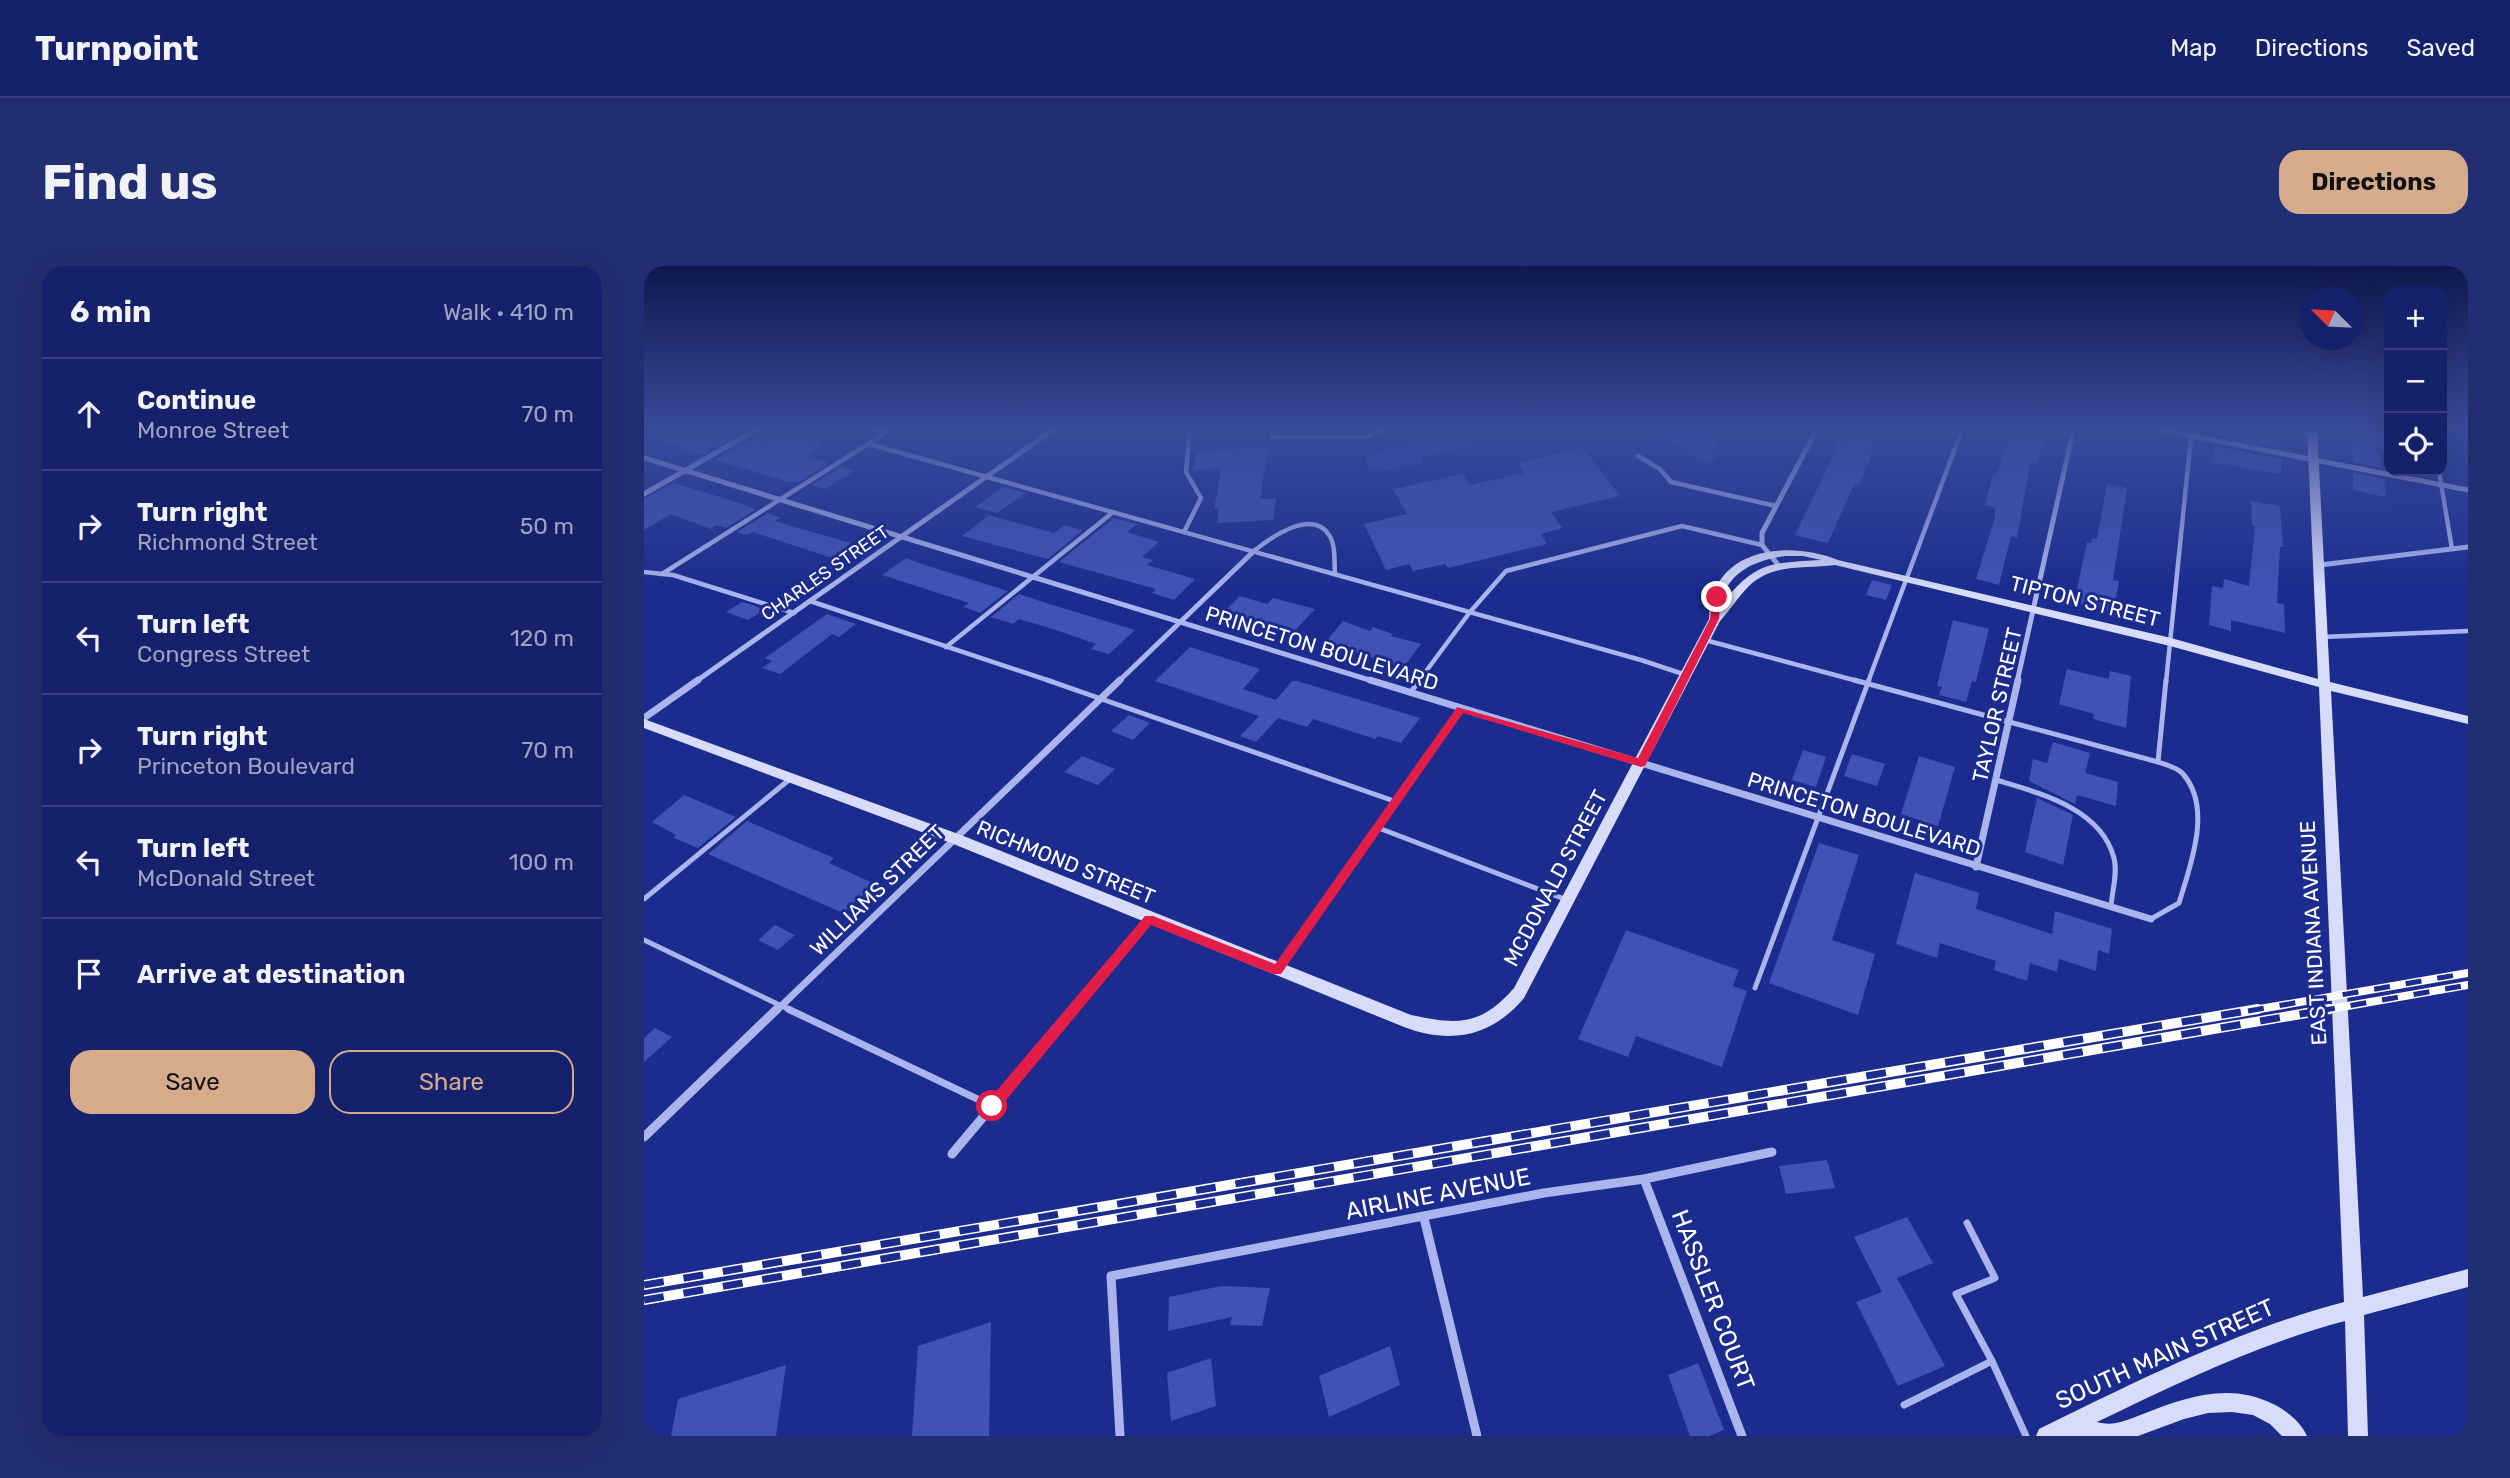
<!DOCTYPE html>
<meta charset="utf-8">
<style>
:root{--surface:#15216a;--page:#222e72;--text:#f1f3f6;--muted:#9da3c1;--line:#343e7e;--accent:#d6ab8b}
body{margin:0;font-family:Rubik,sans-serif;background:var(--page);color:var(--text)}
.controls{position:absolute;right:21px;top:21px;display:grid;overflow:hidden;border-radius:14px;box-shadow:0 7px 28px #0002}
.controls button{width:63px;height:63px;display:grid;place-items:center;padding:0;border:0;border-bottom:2px solid var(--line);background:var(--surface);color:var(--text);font:35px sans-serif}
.compass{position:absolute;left:1656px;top:21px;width:63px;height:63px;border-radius:50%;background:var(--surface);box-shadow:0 7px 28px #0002;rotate:294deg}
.stop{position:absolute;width:21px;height:21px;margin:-16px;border:5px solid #e11d48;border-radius:50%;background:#fff}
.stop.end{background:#e11d48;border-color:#fff;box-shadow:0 2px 7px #0008}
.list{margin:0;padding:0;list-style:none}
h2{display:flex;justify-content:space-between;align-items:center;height:91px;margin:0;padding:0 28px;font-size:30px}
h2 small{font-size:23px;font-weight:400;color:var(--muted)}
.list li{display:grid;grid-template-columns:46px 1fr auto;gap:21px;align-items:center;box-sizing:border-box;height:112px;padding:0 28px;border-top:2px solid var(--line)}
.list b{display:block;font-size:26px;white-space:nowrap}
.list p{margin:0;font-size:23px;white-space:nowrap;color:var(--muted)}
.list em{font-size:23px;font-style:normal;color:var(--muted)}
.actions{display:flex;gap:14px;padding:21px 28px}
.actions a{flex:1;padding:16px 0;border:2px solid var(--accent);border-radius:21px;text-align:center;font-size:24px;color:var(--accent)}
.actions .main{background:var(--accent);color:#111}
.icon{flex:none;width:38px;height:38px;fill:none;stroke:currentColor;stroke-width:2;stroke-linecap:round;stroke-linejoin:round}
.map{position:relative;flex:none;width:1824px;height:1170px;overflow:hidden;border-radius:21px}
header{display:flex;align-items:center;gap:42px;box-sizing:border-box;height:98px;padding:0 35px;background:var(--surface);border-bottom:2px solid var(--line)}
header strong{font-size:33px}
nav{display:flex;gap:38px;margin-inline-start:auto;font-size:24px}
.intro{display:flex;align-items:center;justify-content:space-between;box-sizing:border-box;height:168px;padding:0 42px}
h1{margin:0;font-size:49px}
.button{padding:18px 32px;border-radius:21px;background:var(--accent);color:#111;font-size:24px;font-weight:700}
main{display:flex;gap:42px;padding:0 42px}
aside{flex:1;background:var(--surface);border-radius:21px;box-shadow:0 7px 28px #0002}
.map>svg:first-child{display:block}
</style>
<header>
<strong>Turnpoint</strong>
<nav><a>Map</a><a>Directions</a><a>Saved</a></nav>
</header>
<div class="intro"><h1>Find us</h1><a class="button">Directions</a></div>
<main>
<aside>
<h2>6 min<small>Walk · 410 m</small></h2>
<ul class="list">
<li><svg class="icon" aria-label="ahead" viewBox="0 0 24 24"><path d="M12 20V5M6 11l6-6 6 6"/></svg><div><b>Continue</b><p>Monroe Street</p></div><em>70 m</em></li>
<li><svg class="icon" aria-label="right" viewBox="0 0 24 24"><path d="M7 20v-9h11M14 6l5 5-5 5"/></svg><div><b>Turn right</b><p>Richmond Street</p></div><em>50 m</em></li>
<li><svg class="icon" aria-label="left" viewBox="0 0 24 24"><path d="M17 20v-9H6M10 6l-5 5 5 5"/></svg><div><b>Turn left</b><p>Congress Street</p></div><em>120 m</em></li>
<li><svg class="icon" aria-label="right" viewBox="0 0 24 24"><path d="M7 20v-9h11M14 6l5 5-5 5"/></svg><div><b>Turn right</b><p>Princeton Boulevard</p></div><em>70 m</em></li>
<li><svg class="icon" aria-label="left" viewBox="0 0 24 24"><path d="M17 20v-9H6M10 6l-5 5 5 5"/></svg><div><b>Turn left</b><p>McDonald Street</p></div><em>100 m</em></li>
<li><svg class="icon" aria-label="arrive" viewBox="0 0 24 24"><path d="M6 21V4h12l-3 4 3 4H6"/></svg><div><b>Arrive at destination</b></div></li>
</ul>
<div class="actions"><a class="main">Save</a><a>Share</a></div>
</aside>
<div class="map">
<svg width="1824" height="1170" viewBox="0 0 1824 1170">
<rect width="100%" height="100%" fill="#1c2c8e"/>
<g fill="#2f43ac">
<path d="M996 161H1033L1076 171 1067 185 1074 187 1067 197C1047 193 1049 188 1034 179 1019 170 1005 179 993 165Z"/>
<path d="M818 170 825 181 777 191 779 197 737 205 724 201 721 194 728 187Z"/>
</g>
<g fill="#4052b4">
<path d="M0 161H25L54 171 70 162 94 168 57 189 0 169Z"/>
<path d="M1203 161H1236L1225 183 1229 184 1215 219 1210 218 1184 277 1151 269Z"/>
<path d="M1369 161H1401L1399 166 1402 167 1392 198 1386 197 1373 272 1367 270 1355 319 1332 313 1351 251V242L1341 239 1349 208 1352 209Z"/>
<path d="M1573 161H1613L1637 166V182L1572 169Z"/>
<path d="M1705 161 1745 163V186L1736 184 1738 202 1709 196Z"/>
<path d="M138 164 181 178 161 191 185 197 155 216H145L71 194 108 172 119 175Z"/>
<path d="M1571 180 1637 193V208L1568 196Z"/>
<path d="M624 181 616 233H632L629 254 573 257 575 242 570 243 577 205 576 202 549 204 553 185Z"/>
<path d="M939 182 976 230 907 246 918 262 897 268 903 278 804 302 801 298 769 305 765 298 742 304 720 258 763 248 749 223 819 208 825 219 880 207 873 197Z"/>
<path d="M197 201 210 205 182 223 168 219Z"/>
<path d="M1709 207 1740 213 1742 231 1709 224Z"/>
<path d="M29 217 86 234 112 243 82 262 72 259 67 263 27 248 0 264V233Z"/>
<path d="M1463 218 1483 222 1469 314 1475 315 1469 347 1430 337 1443 276 1447 277 1448 272 1453 273Z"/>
<path d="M360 221 382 227 353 247 331 241Z"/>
<path d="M1607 235 1636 240 1639 281H1636L1633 337 1640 338 1641 367 1587 354V365L1565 359 1568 320 1579 322 1580 313 1605 320 1611 260 1608 259Z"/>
<path d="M124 247 137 252 130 255 214 279 194 294 109 266 103 269 93 266Z"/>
<path d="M345 249 410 267 420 259 439 264 404 293 318 270Z"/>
<path d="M470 252 493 258 483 266 515 276 498 291 509 294 503 299 551 313 530 334 508 327 512 323 415 296Z"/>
<path d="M262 292 281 299 364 325 336 347 319 341 325 337 238 309Z"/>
<path d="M1228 314 1248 319 1242 334 1222 329Z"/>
<path d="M375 328 402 337 491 364 465 388 447 383 452 378 409 363 375 353 369 358 347 351Z"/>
<path d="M596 330 623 338 629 332 671 343 647 369 578 348Z"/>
<path d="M98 336 109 339 120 344 104 354 82 346Z"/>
<path d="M183 348 212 358 195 371 188 368 136 408 118 402 128 395 121 392Z"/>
<path d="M1309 354 1345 363 1332 416 1328 415 1322 436 1295 429 1298 421 1293 420Z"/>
<path d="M699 355 726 365 729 361 749 368 747 370 777 378 759 402 701 382 698 384 680 378Z"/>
<path d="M546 381 616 403 599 423 632 434 648 415H653L776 452 757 477 734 470 731 473 669 453 663 461 634 452 612 476 596 470 615 450 511 415Z"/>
<path d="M1423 403 1465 413 1466 405 1487 410 1482 462 1449 453 1450 448 1415 438Z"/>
<path d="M485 449 506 457 489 474 467 465Z"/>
<path d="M1409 476 1446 487 1441 507 1474 516 1472 540 1433 529 1431 538 1385 515 1389 493 1403 497Z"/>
<path d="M1159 484 1182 491 1172 521 1148 514Z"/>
<path d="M1208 488 1241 498 1233 520 1200 510Z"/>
<path d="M438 490 471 503 454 519 420 506Z"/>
<path d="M1275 490 1311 501 1294 560 1257 548Z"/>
<path d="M40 529 59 537 92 551 54 582 30 572 32 569 8 556Z"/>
<path d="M1393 532 1429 549 1419 599 1381 586Z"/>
<path d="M103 555 190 592 185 597 231 618 199 647 64 588Z"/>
<path d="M1175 577 1215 589 1188 674 1231 688 1214 749 1125 717Z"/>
<path d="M1271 607 1335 627 1332 643 1408 668 1411 645 1468 663 1465 688 1454 684 1452 705 1415 693 1413 706 1386 697 1383 715 1350 704 1352 695 1296 677 1293 692 1252 678Z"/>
<path d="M131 659 151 669 134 684 114 674Z"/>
<path d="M982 664 1095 704 1089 720 1103 725 1078 801 992 770 984 791 934 773Z"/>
<path d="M11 762 28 771 0 796V772Z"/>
<path d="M1183 894 1191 922 1142 928 1135 900Z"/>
<path d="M1263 951 1289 997 1253 1012 1301 1100 1254 1120 1212 1036 1238 1026 1210 971Z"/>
<path d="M577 1020 626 1022 618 1060 586 1059 588 1051 524 1065 525 1031Z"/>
<path d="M347 1056 345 1170H268L274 1080Z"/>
<path d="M746 1080 756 1119 685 1151 675 1110Z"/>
<path d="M567 1092 572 1140 527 1155 523 1107Z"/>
<path d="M1054 1097 1080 1164 1065 1170H1046L1024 1109Z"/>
<path d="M142 1099 132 1170H27L34 1133Z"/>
</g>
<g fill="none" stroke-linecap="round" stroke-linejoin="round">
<g stroke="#aab5ed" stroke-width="4.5">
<path d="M221 161 241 167"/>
<path d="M628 161 629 171H722L743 161"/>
<path d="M225 178 997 394 1042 409"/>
<path d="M994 190 1016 203 1027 216 1132 240"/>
<path d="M1795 205 1808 283"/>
<path d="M540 266 557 232 542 206 546 161"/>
<path d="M610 285C626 272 668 242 685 269 692 279 690 296 691 308"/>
<path d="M0 306 29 309 150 347"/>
<path d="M18 308 251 161"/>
<path d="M166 335 409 416"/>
<path d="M1678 371 1824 365"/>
<path d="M1061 374 1217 416"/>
<path d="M302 381 468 247"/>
<path d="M774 416 826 346 862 305 1038 260 1118 279"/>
<path d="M1224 416 1319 161"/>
<path d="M1522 416 1548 161"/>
</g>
<g stroke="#aab5ed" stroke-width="5">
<path d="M403 414 750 535"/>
<path d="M1210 414 1514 496C1522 499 1533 501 1539 508 1569 542 1546 600 1535 637L1507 653"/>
<path d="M766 427 776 414"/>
<path d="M1514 496 1522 414"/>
<path d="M1352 514C1395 527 1457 542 1470 592 1474 607 1468 625 1467 641"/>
<path d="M732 561 923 634"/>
<path d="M0 633 146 513"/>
<path d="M0 674 148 745"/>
<path d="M1111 722 1225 414"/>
</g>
<g stroke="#aab5ed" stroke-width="7">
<path d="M144 743 348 840"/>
<path d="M1323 957 1351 1012 1312 1028 1348 1095 1382 1170"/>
<path d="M1260 1139 1348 1095"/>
</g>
<g stroke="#aab5ed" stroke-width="5">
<path d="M1502 161 1824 224"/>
<path d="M0 192 732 416"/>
<path d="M0 228 117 161"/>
<path d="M1676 299 1824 281"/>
<path d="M1135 300 1118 279V267L1174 161"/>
<path d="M51 416 413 161"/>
<path d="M474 416 610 285"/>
<path d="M1373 416 1430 161"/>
</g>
<g stroke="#aab5ed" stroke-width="7">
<path d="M726 414 1507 653"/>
<path d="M0 452 54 414"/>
<path d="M1332 601 1374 414"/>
<path d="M633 703 817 443"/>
<path d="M132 745 476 414"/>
<path d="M428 745 505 653"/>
</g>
<g stroke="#aab5ed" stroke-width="9">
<path d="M0 871 133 743"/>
<path d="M308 888 430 743"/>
<path d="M1000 913 1098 1170"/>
<path d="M780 952 833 1170"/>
<path d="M476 1170 467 1010 900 927 1000 913 1128 886"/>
</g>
<path fill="#d7dcfa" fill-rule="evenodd" d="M1663 161H1673L1686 416 1824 450V458L1687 425 1719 1031 1824 1003V1021L1720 1049 1724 1170H1704L1701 1055C1614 1078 1534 1117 1453 1156 1470 1161 1483 1154 1499 1148 1542 1131 1585 1116 1629 1138 1642 1144 1657 1156 1663 1170H1638L1626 1158 1609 1149 1588 1146 1564 1147 1540 1153 1494 1170H1392L1395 1163C1494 1115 1593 1064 1700 1036L1675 421 1526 380 1191 299C1161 303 1129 297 1105 320 1094 331 1086 344 1076 355L880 732C848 770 808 779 760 761L307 577 0 462V453L317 569 767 749C813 759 837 760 870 722L1065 353C1066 283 1142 273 1194 294L1527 372 1674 413ZM1141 290H1159L1177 294C1125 297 1111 296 1077 339 1082 306 1112 294 1141 290Z"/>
<defs>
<g id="rail-far1">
<path d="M1604 745 1824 707"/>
<path d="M1675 745 1824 719"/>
</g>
<g id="rail">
<path d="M0 1019 1614 743"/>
<path d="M0 1034 1686 743"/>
</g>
</defs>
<use href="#rail-far1" stroke="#fff" stroke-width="8"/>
<use href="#rail" stroke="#fff" stroke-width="10"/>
<use href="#rail-far1" stroke="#1c2c8e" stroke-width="5" stroke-dasharray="16" stroke-linecap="butt"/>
<use href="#rail" stroke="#1c2c8e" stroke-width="7" stroke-dasharray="20" stroke-linecap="butt"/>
</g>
<linearGradient id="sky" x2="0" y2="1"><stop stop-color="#0f184e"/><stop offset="0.5" stop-color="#3a4b9b"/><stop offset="1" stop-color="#3a4b9b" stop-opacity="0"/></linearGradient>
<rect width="1824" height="325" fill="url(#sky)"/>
<path fill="#e11d48" d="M1073 328 1077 331 1075 353 1001 500 997 501 819 447 637 708H629L507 659 353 845H343V836L501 650H509L631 698 813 441 994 492 1066 353 1068 331Z"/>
<g text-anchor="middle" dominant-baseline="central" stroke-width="6" stroke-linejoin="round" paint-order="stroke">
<g font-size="18" fill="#fff" stroke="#1c2c8e">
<text transform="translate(181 307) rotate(-35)">CHARLES STREET</text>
</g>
<g font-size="21" fill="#fff" stroke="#1c2c8e">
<text transform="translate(1441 335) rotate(14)">TIPTON STREET</text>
<text transform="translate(678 382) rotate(17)">PRINCETON BOULEVARD</text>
<text transform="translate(1353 439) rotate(-77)">TAYLOR STREET</text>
<text transform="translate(1220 548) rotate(17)">PRINCETON BOULEVARD</text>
<text transform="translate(422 596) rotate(22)">RICHMOND STREET</text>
<text transform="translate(911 612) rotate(-62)">MCDONALD STREET</text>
<text transform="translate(233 624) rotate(-44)">WILLIAMS STREET</text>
<text transform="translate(1669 667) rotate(-93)">EAST INDIANA AVENUE</text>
</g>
<g font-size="24" fill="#fff" stroke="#1c2c8e">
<text transform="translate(794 928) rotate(-11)">AIRLINE AVENUE</text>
<text transform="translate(1069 1034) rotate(69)">HASSLER COURT</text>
<text transform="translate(1521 1088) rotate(-24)">SOUTH MAIN STREET</text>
</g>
</g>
</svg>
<div class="controls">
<button>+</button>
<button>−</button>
<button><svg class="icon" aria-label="locate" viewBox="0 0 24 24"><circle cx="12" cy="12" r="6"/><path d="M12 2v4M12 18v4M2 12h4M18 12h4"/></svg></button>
</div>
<svg class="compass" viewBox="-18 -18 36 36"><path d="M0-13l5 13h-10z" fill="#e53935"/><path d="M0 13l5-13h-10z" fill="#9da3c1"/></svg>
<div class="stop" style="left:348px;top:840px"></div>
<div class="stop end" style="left:1073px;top:331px"></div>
</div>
</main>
